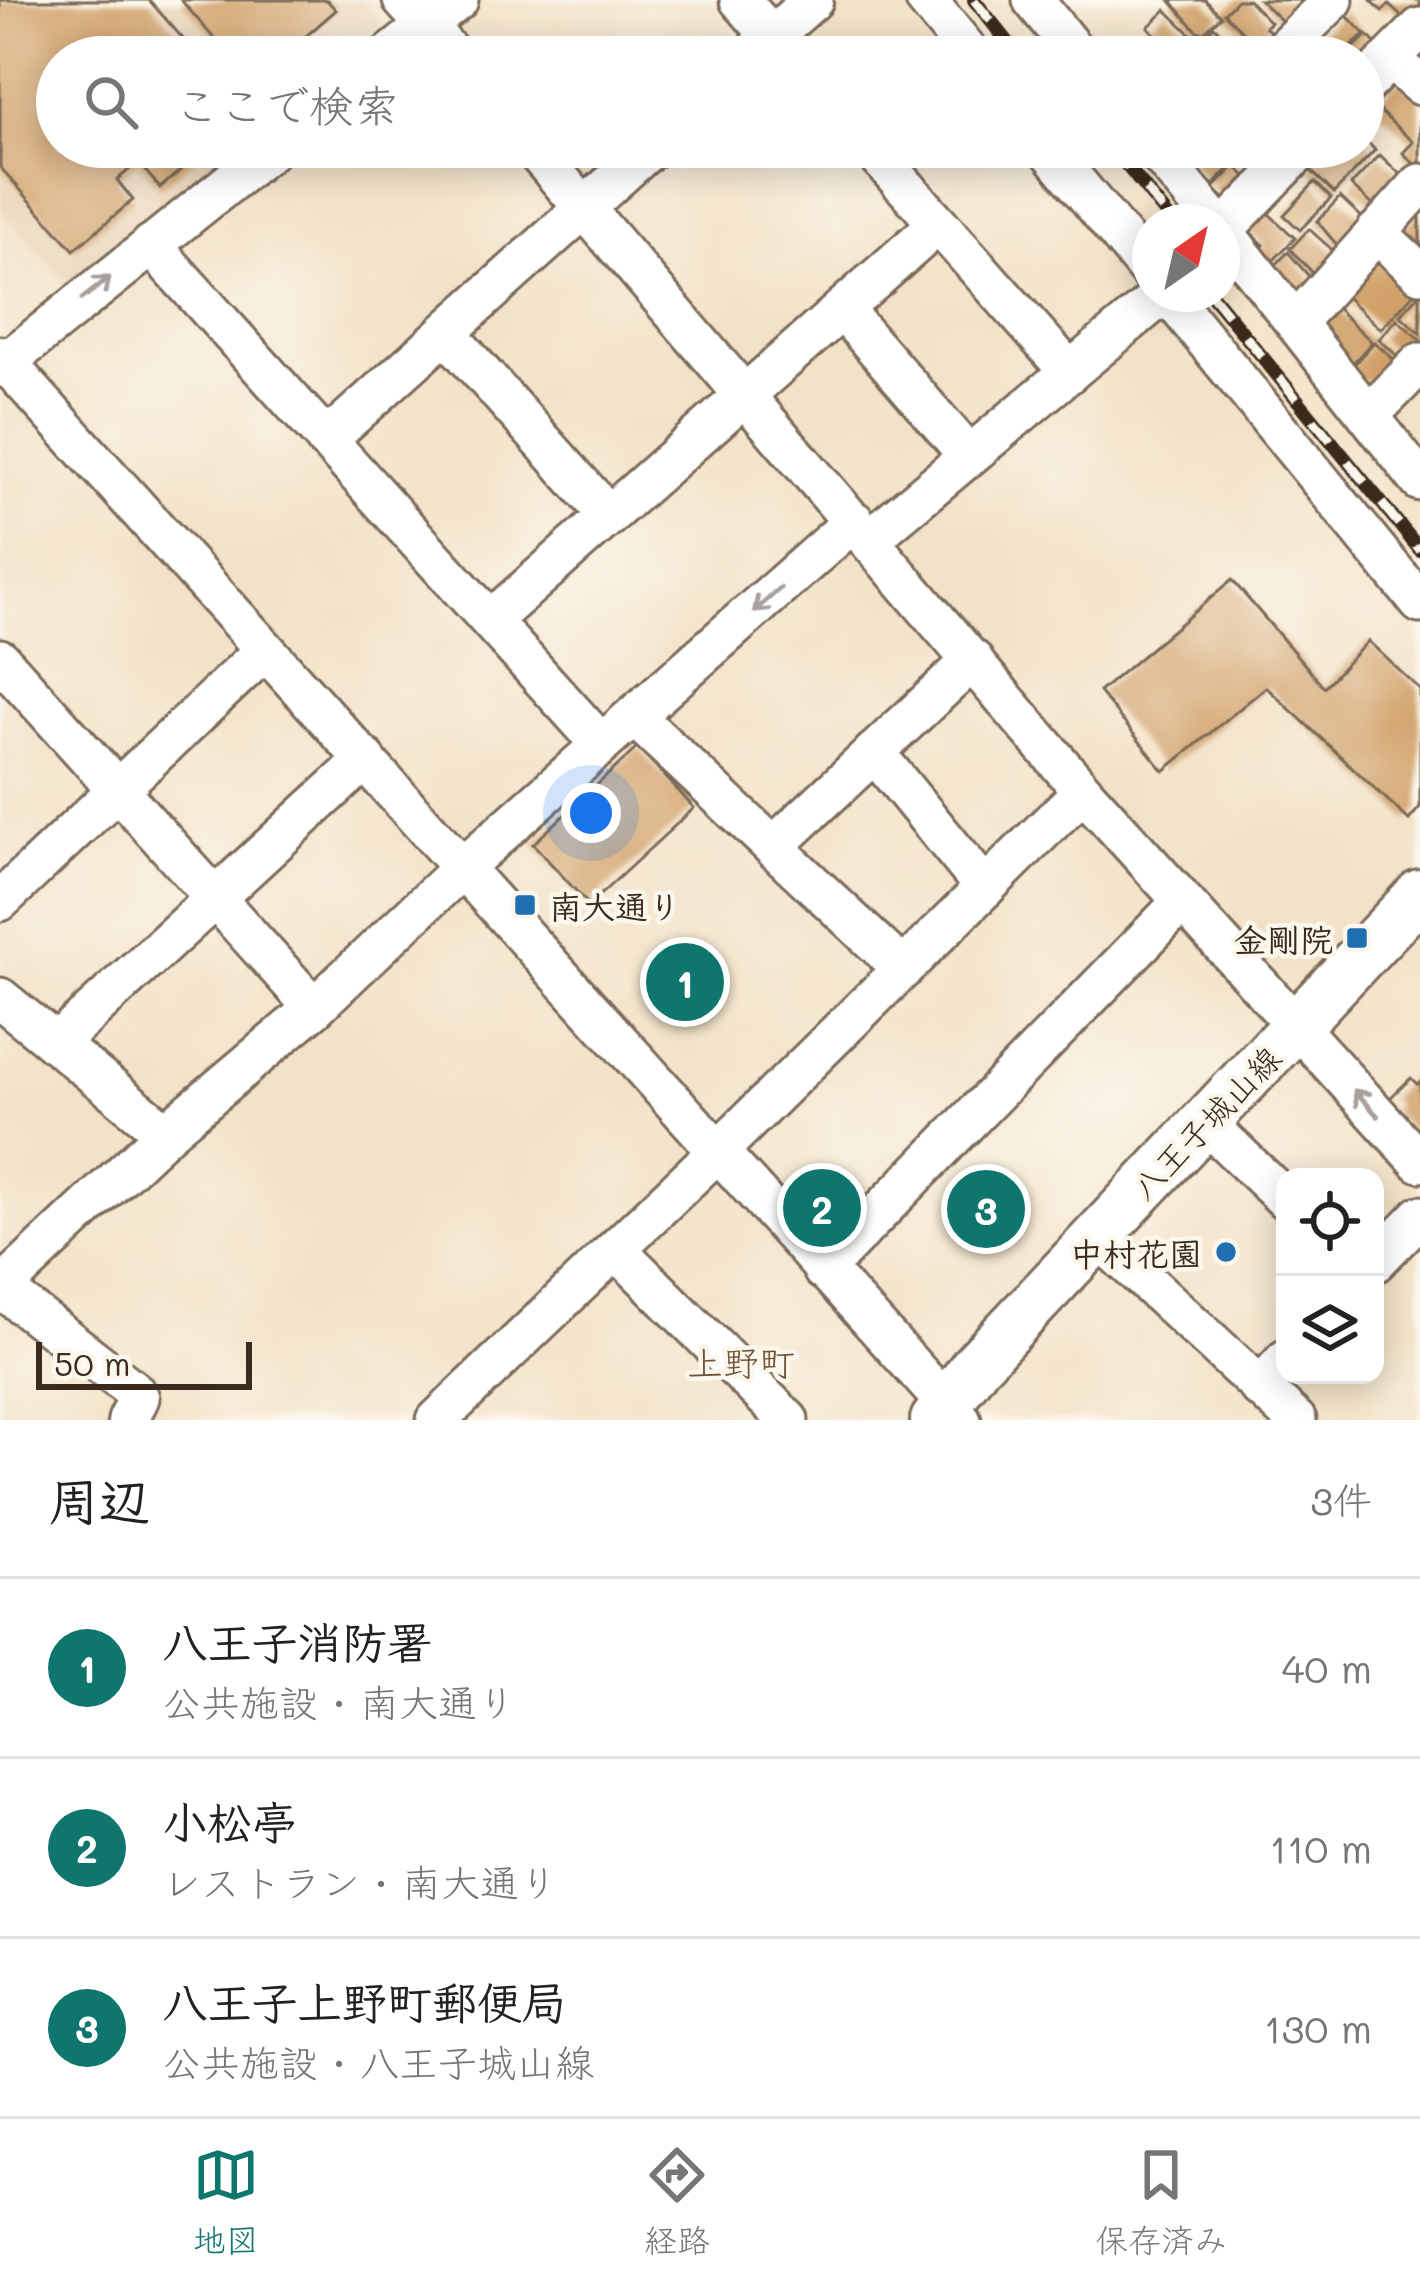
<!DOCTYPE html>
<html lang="ja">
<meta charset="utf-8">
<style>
:root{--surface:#fff;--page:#f6f6f6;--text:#222;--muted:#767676;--line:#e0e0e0;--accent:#0f766e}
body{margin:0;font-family:Mali,"Klee One",sans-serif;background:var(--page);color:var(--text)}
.controls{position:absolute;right:36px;bottom:36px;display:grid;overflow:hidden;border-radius:24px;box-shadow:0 6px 30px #0003}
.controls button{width:108px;height:108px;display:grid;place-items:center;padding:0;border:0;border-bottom:3px solid var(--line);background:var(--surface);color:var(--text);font:60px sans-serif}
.compass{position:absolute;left:1132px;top:204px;width:108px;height:108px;border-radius:50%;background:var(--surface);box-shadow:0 6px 30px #0003;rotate:34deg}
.scale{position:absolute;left:36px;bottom:30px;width:216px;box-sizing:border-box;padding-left:12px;border:6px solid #3b2a1e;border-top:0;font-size:33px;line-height:42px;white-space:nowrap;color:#3b2a1e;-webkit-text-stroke:9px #fbf7ec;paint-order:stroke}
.you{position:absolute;left:591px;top:813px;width:42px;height:42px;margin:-30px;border:9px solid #fff;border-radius:50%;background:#1a73e8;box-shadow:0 0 0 18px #1a73e833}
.badge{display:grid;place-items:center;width:78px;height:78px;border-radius:50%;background:var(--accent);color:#fff;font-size:39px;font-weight:700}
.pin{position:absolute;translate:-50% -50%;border:6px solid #fff;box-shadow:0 3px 12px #0006}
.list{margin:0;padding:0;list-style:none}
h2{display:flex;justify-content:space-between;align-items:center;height:156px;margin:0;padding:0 48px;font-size:51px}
h2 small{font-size:39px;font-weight:400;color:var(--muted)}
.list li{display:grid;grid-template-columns:78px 1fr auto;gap:36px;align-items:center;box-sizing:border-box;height:180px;padding:0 48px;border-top:3px solid var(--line)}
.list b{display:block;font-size:45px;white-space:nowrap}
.list p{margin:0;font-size:39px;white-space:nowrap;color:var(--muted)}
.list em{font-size:39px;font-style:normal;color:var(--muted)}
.icon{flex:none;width:66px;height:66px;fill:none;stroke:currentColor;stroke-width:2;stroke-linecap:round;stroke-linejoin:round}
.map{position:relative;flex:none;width:1420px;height:1420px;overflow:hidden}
.search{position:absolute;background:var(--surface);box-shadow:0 6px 30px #0003;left:36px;right:36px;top:36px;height:132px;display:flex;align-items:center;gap:30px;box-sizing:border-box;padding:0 42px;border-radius:66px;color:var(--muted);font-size:45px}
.sheet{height:696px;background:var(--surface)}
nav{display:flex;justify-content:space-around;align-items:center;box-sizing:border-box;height:168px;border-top:3px solid var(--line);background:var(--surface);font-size:33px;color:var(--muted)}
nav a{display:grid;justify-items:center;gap:6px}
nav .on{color:var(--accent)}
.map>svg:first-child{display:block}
</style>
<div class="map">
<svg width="1420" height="1420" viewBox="0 0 1420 1420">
<rect width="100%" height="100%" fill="#fbf7ec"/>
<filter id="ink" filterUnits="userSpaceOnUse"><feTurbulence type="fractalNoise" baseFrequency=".00833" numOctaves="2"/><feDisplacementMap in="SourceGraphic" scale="24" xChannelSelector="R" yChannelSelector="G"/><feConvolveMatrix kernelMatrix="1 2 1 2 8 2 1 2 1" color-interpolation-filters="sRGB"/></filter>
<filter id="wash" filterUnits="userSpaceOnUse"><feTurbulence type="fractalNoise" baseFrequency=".004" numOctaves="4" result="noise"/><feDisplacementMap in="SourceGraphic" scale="48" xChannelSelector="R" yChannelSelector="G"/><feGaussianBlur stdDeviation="2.7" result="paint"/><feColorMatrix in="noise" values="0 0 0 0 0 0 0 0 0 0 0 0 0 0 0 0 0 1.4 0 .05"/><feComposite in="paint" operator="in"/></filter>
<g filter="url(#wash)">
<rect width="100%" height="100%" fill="#f3e2c7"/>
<path fill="#ead3b8" d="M0 0H363L382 23 342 57H57V147H234L69 285 0 210Z"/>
<g id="blocks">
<g fill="#d1a067">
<path d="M0 0H149L199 57H57V147H208L160 188 138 162 117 180 133 200 74 250 0 167Z"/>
<path d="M181 0H327L336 10 282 57H230Z"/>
<path d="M1170 0H1205L1221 16 1204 32H1198Z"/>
<path d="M1237 0H1248L1270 22 1265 27 1277 38 1261 50 1224 13Z"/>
<path d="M1260 0H1299L1305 7 1291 21 1287 18 1283 22Z"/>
<path d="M1371 0H1420V17L1411 26 1389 5 1382 11Z"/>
<path d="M1166 10 1199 42 1184 57H1178L1148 27Z"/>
<path d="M1343 12 1365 34 1339 57 1318 36Z"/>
<path d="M1214 26 1237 49 1235 52 1240 57H1203L1196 50 1203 43 1200 40Z"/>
<path d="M1367 35 1386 54 1363 77V57H1344Z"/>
<path d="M1148 37 1168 57H1129Z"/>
<path d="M1397 81 1420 96V169L1403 153 1413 142 1374 106Z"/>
<path d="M1363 138 1375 150 1334 193 1309 169 1331 147H1363Z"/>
<path d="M1208 147H1223L1237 161 1213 185 1191 163Z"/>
<path d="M1237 147H1279L1264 180 1242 159 1246 155Z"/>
<path d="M1380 155 1407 181 1376 208 1351 185Z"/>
<path d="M1235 166 1257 186 1221 203 1225 199 1213 189Z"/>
<path d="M1315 182 1331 198 1300 230 1284 215Z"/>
<path d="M1340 197 1367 222 1341 250 1317 221Z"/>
<path d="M1420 212V253L1404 237 1408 234 1403 229Z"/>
<path d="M1268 213 1295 238 1269 265 1257 254 1264 245 1248 230Z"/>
<path d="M1309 229 1337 254 1316 276 1290 249Z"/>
<path d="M1288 252 1313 281 1299 296 1269 272Z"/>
<path d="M1378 259 1417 290 1381 329 1344 295Z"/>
<path d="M1420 294V333L1400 315Z"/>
<path d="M1332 304 1372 342 1350 366 1315 334 1323 326 1317 320Z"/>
<path d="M1397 319 1420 340V346L1405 363 1379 339Z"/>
<path d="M1374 342 1399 364 1376 389 1366 380 1362 384 1348 371Z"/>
<path d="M1232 580 1324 687 1368 641 1420 690V807L1409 820 1266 687 1164 771 1099 692Z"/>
<path d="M638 747 694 808 589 905 533 844Z"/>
<path d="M1411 1078 1417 1084 1420 1082V1133L1417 1136 1391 1110 1396 1105 1390 1098Z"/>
</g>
</g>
</g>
<g filter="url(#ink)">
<use href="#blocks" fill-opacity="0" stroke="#7b6a59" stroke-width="3"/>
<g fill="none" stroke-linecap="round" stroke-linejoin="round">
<defs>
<g id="minor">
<path d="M403 0 454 57"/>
<path d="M740 0 790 57"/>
<path d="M926 0 973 57"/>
<path d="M1033 0 1079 57"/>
<path d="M387 57 458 0"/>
<path d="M748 57 813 0"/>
<path d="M1275 57 1333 0"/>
<path d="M1390 59 1420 85"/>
<path d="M1363 86 1420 28"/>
<path d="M532 147 1083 791 1420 1162"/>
<path d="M870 147 1070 372"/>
<path d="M1047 147 1150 272"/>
<path d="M1153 147 1215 222"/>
<path d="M1222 230 1420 481"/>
<path d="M1222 231 1304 147"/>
<path d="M1376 232 1420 273"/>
<path d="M151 245 601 744"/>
<path d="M1168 294 1420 603"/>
<path d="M842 309 969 456"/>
<path d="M1297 321 1420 184"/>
<path d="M446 333 609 516"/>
<path d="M0 356 961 1420"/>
<path d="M0 367 274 147"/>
<path d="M1369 415 1420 363"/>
<path d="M326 440 652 147"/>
<path d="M870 539 1163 294"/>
<path d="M491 620 938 224"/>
<path d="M0 659 314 1008"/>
<path d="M636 718 903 969"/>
<path d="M874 752 985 888"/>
<path d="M773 847 973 660"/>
<path d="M0 901 265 650"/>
<path d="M0 998 166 1133"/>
<path d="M56 1044 366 759"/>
<path d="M1205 1122 1285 1199"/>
<path d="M1097 1236 1296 1420"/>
<path d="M616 1249 788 1420"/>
<path d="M1375 1262 1420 1216"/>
<path d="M823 1270 1182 902"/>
<path d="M1 1288 134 1391 139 1398 128 1420"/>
<path d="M0 1289 166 1133 314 1008 462 868 854 521"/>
<path d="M1260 1388 1285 1360"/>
<path d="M437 1420 720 1149 1083 791"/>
</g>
<path id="major" d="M935 1420 976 1365 1420 894"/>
</defs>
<use href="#minor" stroke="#7b6a59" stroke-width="45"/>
<use href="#major" stroke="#7b6a59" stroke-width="54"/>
<use href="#minor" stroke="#fff" stroke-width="39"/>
<use href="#major" stroke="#fff" stroke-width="48"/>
<defs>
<g id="rail">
<path d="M974 0 1020 57"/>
<path d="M1112 147 1172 222"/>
<path d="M1211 294 1420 550"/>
</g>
</defs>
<use href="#rail" stroke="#3b2a1e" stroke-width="14"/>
<use href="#rail" stroke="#fbf7ec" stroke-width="9" stroke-dasharray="27" stroke-linecap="butt"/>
</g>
<defs><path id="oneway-shaft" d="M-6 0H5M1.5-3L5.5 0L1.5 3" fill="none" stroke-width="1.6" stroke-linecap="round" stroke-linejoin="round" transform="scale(3)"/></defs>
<g stroke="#a79f9a">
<use href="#oneway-shaft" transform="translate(96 288) rotate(-38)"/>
<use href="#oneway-shaft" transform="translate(767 600) rotate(138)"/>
<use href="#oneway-shaft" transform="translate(1366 1103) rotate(-132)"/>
</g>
</g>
<g fill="#1f6fb2" stroke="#fbf7ec" stroke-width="4.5">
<rect x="513" y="893" width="24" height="24" rx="6"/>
<rect x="1345" y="926" width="24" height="24" rx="6"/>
<circle cx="1226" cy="1252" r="12"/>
</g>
<g text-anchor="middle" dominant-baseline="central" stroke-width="9" stroke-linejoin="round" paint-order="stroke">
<g font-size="33" font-weight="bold" fill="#3b2a1e" stroke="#fbf7ec" text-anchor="end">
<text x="549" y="905" text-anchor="start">南大通り</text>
<text x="1333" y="938">金剛院</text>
<text x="1202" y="1252">中村花園</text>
</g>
<g font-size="33" fill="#3b2a1e" stroke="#fbf7ec">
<text transform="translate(1205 1122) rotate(-46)">八王子城山線</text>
</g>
<g font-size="36" fill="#705338" stroke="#fbf7ec">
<text x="741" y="1361">上野町</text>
</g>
</g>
</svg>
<div class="controls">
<button><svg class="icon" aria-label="locate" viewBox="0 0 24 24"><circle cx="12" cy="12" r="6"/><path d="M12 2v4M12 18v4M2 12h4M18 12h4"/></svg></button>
<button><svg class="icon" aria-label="layers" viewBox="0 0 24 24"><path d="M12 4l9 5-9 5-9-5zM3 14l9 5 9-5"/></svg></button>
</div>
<svg class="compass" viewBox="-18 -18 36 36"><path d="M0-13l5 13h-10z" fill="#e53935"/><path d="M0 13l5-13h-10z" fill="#767676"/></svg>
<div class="scale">50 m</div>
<div class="you"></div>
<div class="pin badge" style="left:685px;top:982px">1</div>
<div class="pin badge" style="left:822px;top:1208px">2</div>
<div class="pin badge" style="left:986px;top:1209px">3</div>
<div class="search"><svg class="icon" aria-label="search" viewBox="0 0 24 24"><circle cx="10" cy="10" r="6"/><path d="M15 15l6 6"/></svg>ここで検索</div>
</div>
<section class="sheet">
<h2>周辺<small>3件</small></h2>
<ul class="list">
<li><span class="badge">1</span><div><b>八王子消防署</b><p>公共施設 · 南大通り</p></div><em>40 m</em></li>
<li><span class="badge">2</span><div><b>小松亭</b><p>レストラン · 南大通り</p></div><em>110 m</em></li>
<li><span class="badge">3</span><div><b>八王子上野町郵便局</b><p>公共施設 · 八王子城山線</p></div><em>130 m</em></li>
</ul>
</section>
<nav>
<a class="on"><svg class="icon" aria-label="map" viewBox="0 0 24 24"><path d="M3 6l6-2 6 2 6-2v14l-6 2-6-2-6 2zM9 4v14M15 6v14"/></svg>地図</a>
<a><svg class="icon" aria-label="directions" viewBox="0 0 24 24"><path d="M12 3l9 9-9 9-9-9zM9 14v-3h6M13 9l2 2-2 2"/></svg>経路</a>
<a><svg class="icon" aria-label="saved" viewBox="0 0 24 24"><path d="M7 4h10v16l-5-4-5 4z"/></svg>保存済み</a>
</nav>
